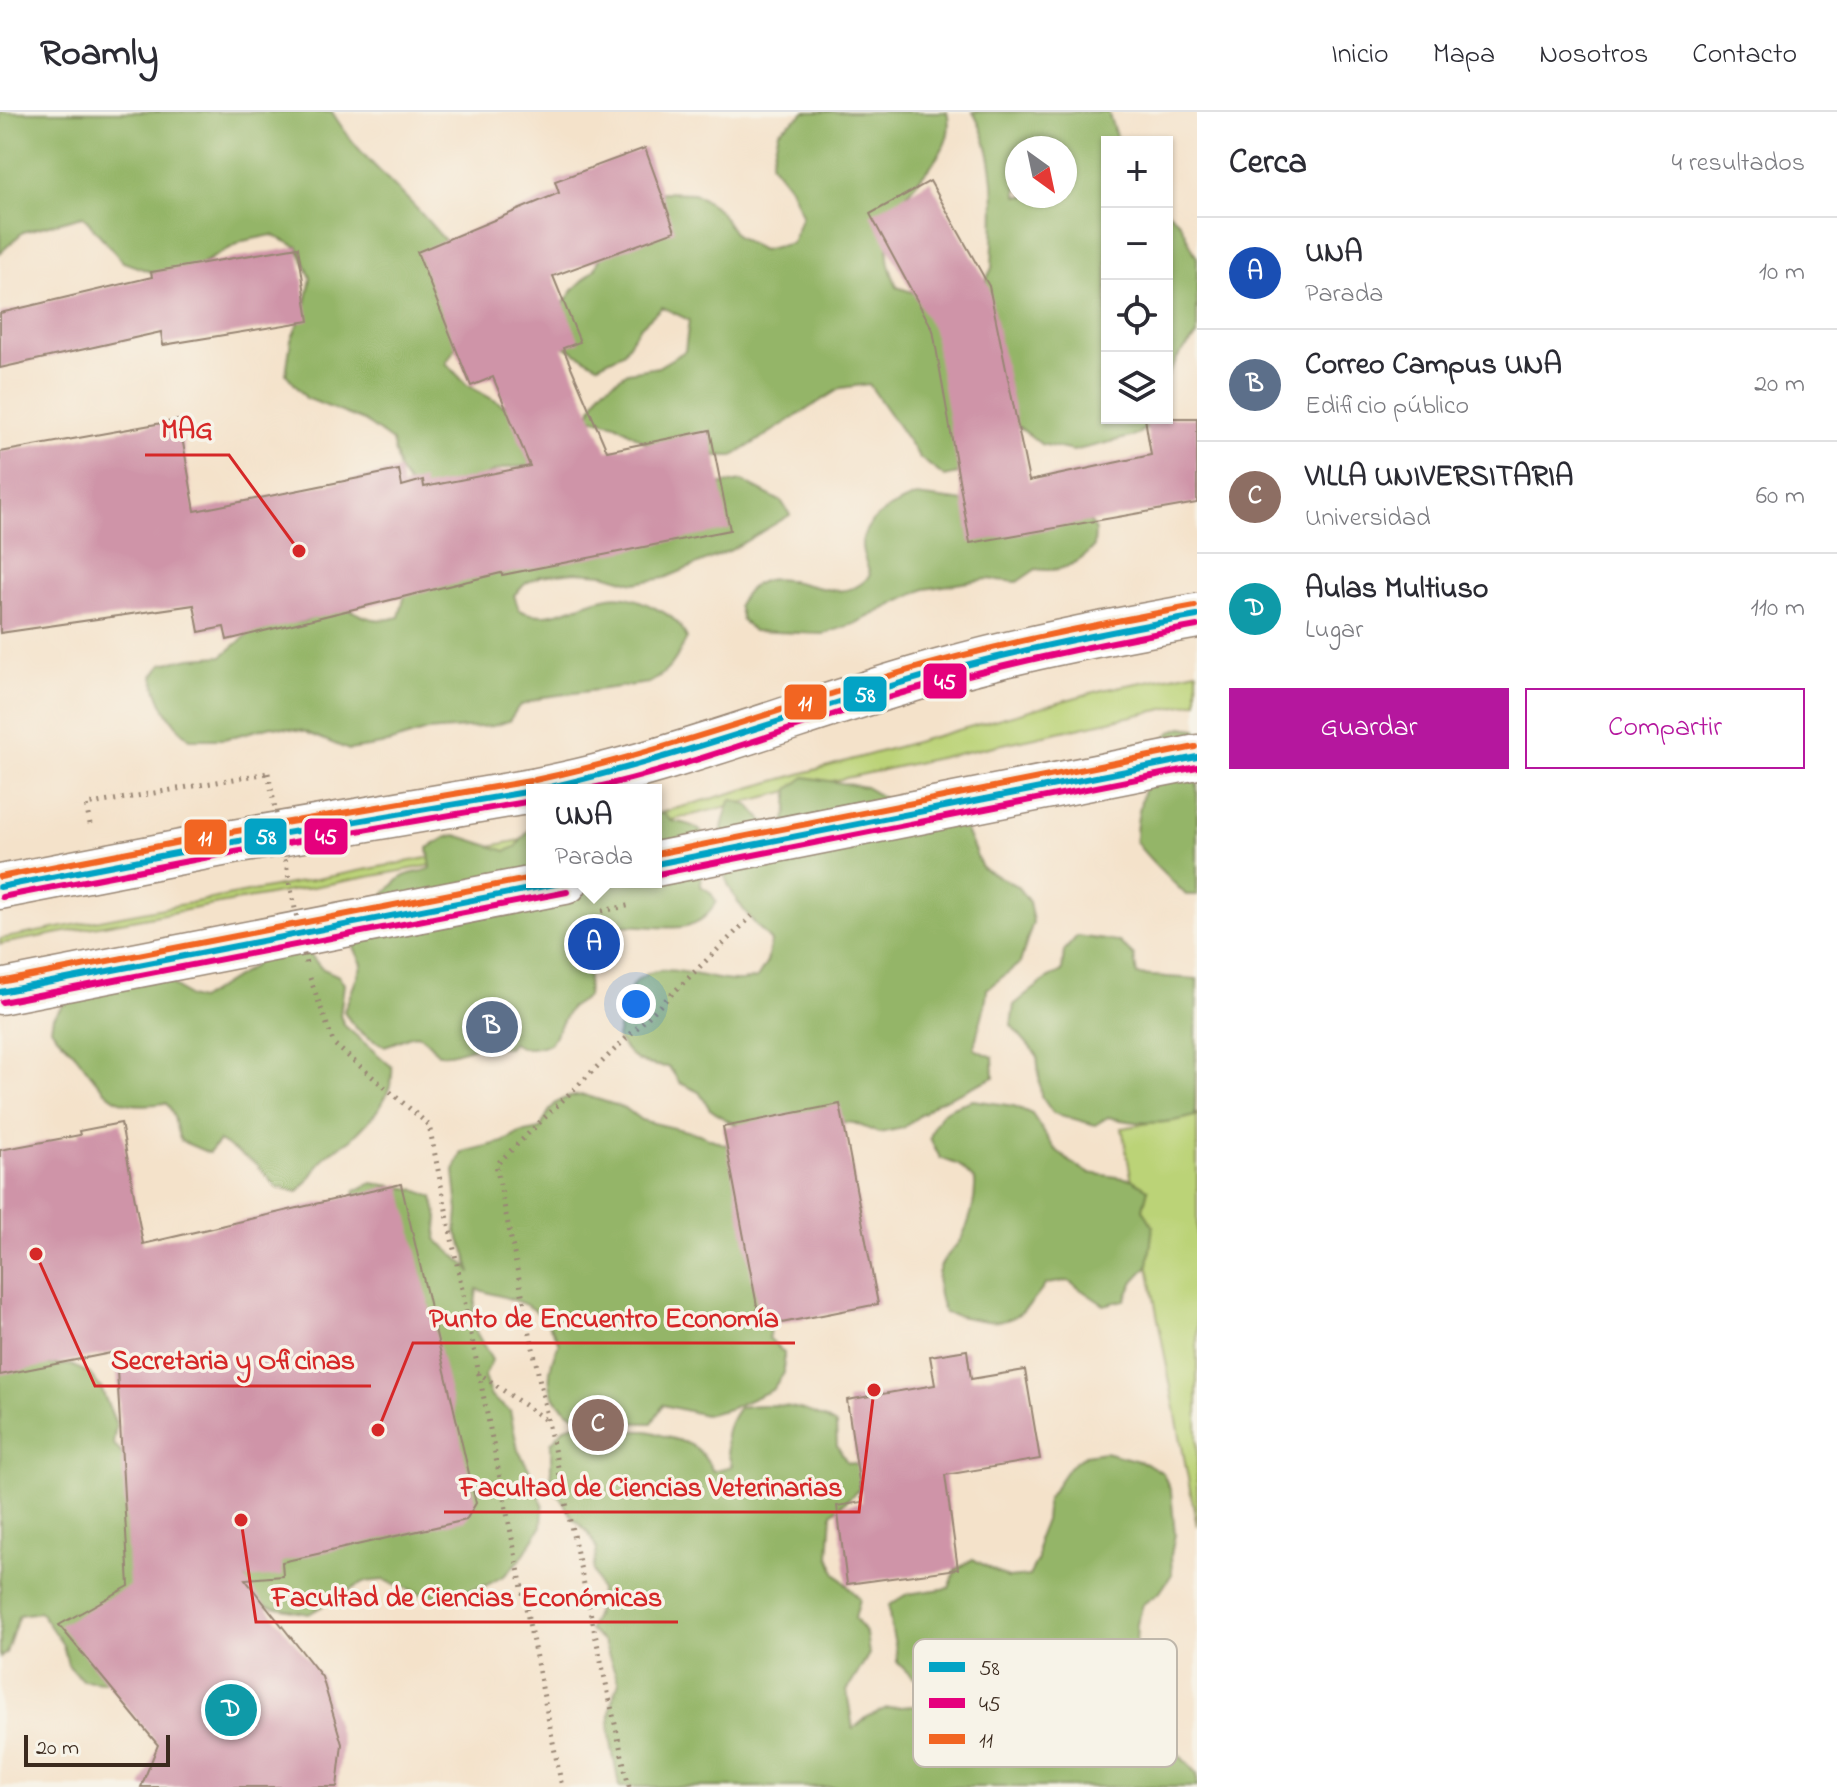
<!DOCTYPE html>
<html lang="es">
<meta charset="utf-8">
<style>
:root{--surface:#fff;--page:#f7f7f7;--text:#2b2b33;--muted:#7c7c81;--line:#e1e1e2;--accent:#b5179e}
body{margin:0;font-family:"Indie Flower",sans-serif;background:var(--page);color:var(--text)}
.controls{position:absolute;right:24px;top:24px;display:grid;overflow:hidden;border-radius:0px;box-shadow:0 2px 6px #0004}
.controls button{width:72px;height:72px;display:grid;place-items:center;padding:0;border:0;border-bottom:2px solid var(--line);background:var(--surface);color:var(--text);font:40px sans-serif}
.compass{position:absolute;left:1005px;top:24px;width:72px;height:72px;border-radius:50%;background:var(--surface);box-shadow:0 2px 6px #0004;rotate:147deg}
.scale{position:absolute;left:24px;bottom:20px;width:146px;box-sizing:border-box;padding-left:8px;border:4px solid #3b2a1e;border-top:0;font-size:22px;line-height:28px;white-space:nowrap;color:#3b2a1e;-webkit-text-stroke:6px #f7f3e8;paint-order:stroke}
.you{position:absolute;left:636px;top:892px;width:28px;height:28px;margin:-20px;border:6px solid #fff;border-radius:50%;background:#1a73e8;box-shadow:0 0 0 12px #1a73e833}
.badge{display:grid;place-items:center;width:52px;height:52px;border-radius:50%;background:var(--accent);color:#fff;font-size:26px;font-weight:700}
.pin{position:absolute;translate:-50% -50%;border:4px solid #fff;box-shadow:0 2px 8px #0006}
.popup{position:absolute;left:526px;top:672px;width:136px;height:104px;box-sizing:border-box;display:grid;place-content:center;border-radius:0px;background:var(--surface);filter:drop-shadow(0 2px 6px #0005);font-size:26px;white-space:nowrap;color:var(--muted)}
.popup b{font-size:30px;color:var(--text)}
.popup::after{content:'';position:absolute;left:50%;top:100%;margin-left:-16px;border:16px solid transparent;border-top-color:var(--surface)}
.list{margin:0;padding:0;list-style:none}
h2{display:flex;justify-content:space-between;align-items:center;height:104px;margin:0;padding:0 32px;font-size:34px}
h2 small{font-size:26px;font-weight:400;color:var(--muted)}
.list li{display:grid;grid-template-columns:52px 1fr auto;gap:24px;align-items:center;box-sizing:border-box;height:112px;padding:0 32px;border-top:2px solid var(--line)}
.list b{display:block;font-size:30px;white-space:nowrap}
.list p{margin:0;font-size:26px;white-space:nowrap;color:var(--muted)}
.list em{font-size:26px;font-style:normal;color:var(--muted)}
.actions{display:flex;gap:16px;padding:24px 32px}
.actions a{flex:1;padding:18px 0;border:2px solid var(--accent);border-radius:0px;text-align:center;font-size:28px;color:var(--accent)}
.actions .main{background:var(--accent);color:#fff}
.icon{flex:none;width:44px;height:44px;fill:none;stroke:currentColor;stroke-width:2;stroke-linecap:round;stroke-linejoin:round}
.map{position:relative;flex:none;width:1197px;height:1675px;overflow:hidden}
header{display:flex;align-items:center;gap:48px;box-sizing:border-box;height:112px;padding:0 40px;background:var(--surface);border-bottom:2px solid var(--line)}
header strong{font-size:38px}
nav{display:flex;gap:44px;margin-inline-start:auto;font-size:28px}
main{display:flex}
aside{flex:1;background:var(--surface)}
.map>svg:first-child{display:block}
</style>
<header>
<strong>Roamly</strong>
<nav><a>Inicio</a><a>Mapa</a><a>Nosotros</a><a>Contacto</a></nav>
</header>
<main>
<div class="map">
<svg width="1197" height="1675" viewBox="0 0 1197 1675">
<rect width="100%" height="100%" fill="#f7f3e8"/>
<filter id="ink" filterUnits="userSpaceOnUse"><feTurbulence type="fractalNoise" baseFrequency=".0125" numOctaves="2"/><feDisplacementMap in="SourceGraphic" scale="16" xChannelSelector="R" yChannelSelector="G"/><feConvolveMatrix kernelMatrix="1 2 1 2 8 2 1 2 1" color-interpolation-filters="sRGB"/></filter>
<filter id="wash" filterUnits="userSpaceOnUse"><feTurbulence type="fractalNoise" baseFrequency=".006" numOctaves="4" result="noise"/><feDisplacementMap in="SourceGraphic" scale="32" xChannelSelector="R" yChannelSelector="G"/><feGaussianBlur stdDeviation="1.8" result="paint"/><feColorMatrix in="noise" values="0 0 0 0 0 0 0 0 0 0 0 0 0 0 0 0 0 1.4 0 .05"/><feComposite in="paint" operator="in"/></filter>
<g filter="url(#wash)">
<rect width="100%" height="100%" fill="#f4e2ca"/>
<g fill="#bbd377" stroke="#7b7e4a" stroke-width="2">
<path d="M1197 559V590L809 674 656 712V702L1102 578Z"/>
<path d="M532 726V735L0 832V827Z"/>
<path d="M1197 1002V1414L1122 1016Z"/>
</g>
<g fill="#94b568" stroke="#687043" stroke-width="2" fill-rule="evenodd">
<path d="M0 0H332C358 42 382 60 415 95 430 110 442 127 458 142L461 227 446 251 467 273 546 317 547 356C504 351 492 356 458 384L409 373 399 358 392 329 364 309 306 286 286 262 291 228 305 196 311 166 298 135 272 123 243 129 190 158 151 160 123 150 83 104 23 120 0 141Z"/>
<path d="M805 0H947C957 35 924 59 905 85 894 100 887 127 888 145 888 154 894 166 897 175L927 185 975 358 945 365 920 346 869 272 841 276 733 344 666 343 616 312 587 305 601 278 628 260 658 255 685 239 689 208 662 195 639 216 623 241 598 253 562 233 557 201 574 177 595 157 609 127 631 102 662 80 694 81 718 97 736 124 762 138 792 131 802 103 790 75 771 51 779 19Z"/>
<path d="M973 0H1108L1118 30H1107V306H1159L1135 324 1073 339 1041 332 1015 312 987 260 986 168 992 156C994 103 1000 48 973 0ZM1017 36H1065V84H1017Z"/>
<path d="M1167 98 1180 111 1197 146V224L1179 243 1167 265Z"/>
<path d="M742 369 782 390 790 403 731 438 665 466 634 471 604 462 575 460 541 464 526 471 514 483 519 498C551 513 577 490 609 485 626 482 642 489 657 497 672 504 680 511 687 526 677 546 670 560 649 571L544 585 519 594 509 609 493 614 427 619 381 633 349 638 303 619 272 614 224 627H190C171 611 158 589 153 564L162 552 191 546 222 544 257 515 271 511 302 510 343 494C363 505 376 512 399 505L411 461 710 374Z"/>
<path d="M916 384 1088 405 1095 419 1094 435C1079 452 1059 461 1036 457L1017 470 987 467 925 477 854 512 823 522 753 519 742 508 738 493C770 429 834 510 870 463 868 454 861 441 862 432 864 406 895 392 916 384Z"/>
<path d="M1183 615 1197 617V783H1186C1169 765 1150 750 1136 730 1135 704 1151 638 1171 620 1174 618 1179 616 1183 615Z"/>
<path d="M805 665 865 675 897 693 958 700 982 756 1017 774 1029 790 1033 810 1020 851 987 877C986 899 977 916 974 937L993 945 994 965 936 991 903 1016 879 1021 854 1011 833 1009 747 1017 728 1009 710 997 699 980 680 971 669 955C641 953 633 950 617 926 621 909 622 886 634 872 660 842 707 871 738 869 744 869 751 867 757 866L767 850 771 829C728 785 705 749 731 687L750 694 763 709 782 717 788 698 789 677Z"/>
<path d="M656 702H664L671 709C722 715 701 737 701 774L710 780 716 789C690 845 616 789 595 829 586 845 589 867 587 885L570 896 550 932C535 936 525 939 512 931L508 936 486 932 450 942H438C415 911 414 926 384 934 366 925 353 917 344 899L362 852 353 833C366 811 380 781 401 766 409 760 422 761 431 756L428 736 447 725 456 723 506 739 516 735 532 714V770H656Z"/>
<path d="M1077 824 1119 830 1134 844 1137 863 1197 867 1195 1004C1166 1013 1138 1013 1108 1005L1095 1013 1053 1001 1041 984 1037 943 1011 913 1014 893 1045 868 1062 859 1064 839Z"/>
<path d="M308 840 321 856 339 864 344 872 340 904 345 914 392 955C395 983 370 1010 350 1028 342 1034 331 1038 324 1046 314 1057 310 1071 297 1080L277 1075 256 1052 219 1029 209 1041 181 1029C174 1016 177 1002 166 991 113 999 107 983 77 944 69 934 58 927 51 916L53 905 73 881 166 867 189 885 199 888 255 853 260 843Z"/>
<path d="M584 983 625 996 641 1008 699 1022 738 1038 770 1206 769 1226 784 1241V1261L772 1278 729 1297 705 1303 663 1293 652 1311 589 1310C609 1320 624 1319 645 1319 654 1319 662 1324 670 1326 695 1332 700 1336 713 1359L732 1354C723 1327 723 1318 739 1295 775 1290 805 1293 836 1313L837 1334 847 1350 869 1354 863 1374 832 1401 829 1444 836 1462 860 1487 855 1506 866 1522 869 1542 847 1579 853 1617 867 1605 887 1596 925 1593 930 1574 912 1565 897 1550C897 1528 888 1516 889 1493L907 1482 949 1476 956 1458 973 1447 1008 1466 1029 1464 1038 1447V1426L1045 1408 1047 1387 1069 1355 1085 1343 1105 1340 1146 1351 1163 1361 1171 1380 1175 1422 1171 1443 1172 1462 1160 1480 1143 1492 1137 1512 1136 1533 1127 1551 1094 1573 1083 1591 1090 1611 1107 1621 1128 1625H1149L1169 1632 1197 1662V1675H619C613 1636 601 1607 619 1571L604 1531 589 1518 597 1498 600 1479 593 1458 597 1437 588 1420 573 1406 551 1372V1331L565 1315 585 1309C546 1291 542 1268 559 1231 539 1188 519 1191 477 1177L472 1213 492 1248 484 1265 491 1285 510 1299 518 1338 529 1357 543 1393 542 1414 520 1448 505 1463 487 1473 447 1484 425 1483 384 1468 364 1470 309 1502 266 1494 241 1472 256 1457 361 1102 354 1079 372 1071 414 1077 433 1085 438 1106 436 1127 469 1156 471 1161 465 1139 456 1119 458 1099 454 1059 462 1040 503 1030 520 1021 540 1017C552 992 555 985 584 983Z"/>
<path d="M973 988 1014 994 1032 1002 1054 1036 1070 1050 1089 1061 1131 1067 1148 1077 1143 1097 1153 1114 1148 1154 1134 1169 1125 1188 1104 1193 1068 1169 1046 1172C1012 1222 996 1211 944 1201 940 1188 936 1176 938 1162 940 1147 955 1138 962 1125 971 1107 976 1089 975 1069L959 1053 940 1046 930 1026C939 997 945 997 973 988Z"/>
<path d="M0 1219 29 1252 71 1253 89 1261 101 1276 116 1312 113 1332 139 1361 144 1564 103 1570 82 1568 68 1553 63 1533 40 1500 19 1503 6 1541 0 1546Z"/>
</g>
<g id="blocks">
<g fill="#cf94a8">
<path d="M645 36 675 119 553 164 580 230 563 236 607 339 710 318 730 418 502 463 501 461 227 528 224 515 199 520 194 493 0 521V340L179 308 195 399 399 358 402 374 423 368 424 375 530 354 493 265 471 274 417 140 559 81 555 69Z"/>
<path d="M930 69 989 174 1029 369 1151 343 1145 306H1197V391L970 431 933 218 870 102Z"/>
<path d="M298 135 309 209 163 233 161 220 0 256V201L152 165 151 160Z"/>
<path d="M840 992 878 1192 761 1215 723 1015Z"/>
<path d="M121 1011 143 1132 401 1072 476 1391 466 1408 282 1450 283 1464 245 1467 322 1565 342 1632 337 1675H141L158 1633 59 1513 129 1474 116 1240 0 1263V1038L80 1023 79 1019Z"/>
<path d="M967 1238 971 1267 1025 1258 1040 1347 945 1363 958 1457 847 1472 837 1394 862 1390 847 1288 935 1273 930 1244Z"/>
</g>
</g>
</g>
<g filter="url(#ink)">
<use href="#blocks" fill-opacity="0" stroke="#988674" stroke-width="2"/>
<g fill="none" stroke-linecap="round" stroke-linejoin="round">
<defs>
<g id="highway">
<path d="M537 678C677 651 809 595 946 558 1028 535 1113 519 1197 504"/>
<path d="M656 752 1197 645"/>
<path d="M0 775 233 730 532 679"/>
<path d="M0 880 565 770"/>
</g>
</defs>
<use href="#highway" stroke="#988674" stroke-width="47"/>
<g stroke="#988674" stroke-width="5" stroke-dasharray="2 6" stroke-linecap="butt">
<path d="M90 712 86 693 268 661"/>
<path d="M602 799 632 793"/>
<path d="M310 866 334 932 429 1013 562 1675"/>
<path d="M477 1260 547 1309"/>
<path d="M629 1675 548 1310 496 1053 752 804"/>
</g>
<use href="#highway" stroke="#fff" stroke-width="44"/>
<path stroke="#988674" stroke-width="5" stroke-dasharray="2 6" stroke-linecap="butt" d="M268 661 307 857"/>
<defs>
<g id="bus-1">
<path d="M537 678C659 651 775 609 894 573 993 543 1095 522 1197 504"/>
<path d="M656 752 1197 645"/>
<path d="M0 775 233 730 532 679"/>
<path d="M0 880 565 770"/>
</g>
<g id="bus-2">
<path d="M584 678C691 655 794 613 899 582 997 553 1097 532 1197 514"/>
<path d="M658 762 1197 655"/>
<path d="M2 785 235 740 532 689"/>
<path d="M2 890 567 780"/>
</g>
<g id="bus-3">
<path d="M535 668C657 642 773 599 892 563 991 533 1093 513 1195 494"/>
<path d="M656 742 1195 635"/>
<path d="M0 765 231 720 530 669"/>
<path d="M0 870 532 766"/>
</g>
</defs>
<use href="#bus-1" stroke="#f7f3e8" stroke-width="12"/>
<use href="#bus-2" stroke="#f7f3e8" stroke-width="12"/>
<use href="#bus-3" stroke="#f7f3e8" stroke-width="12"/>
<use href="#bus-1" stroke="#03a3c5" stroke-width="6"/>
<use href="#bus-2" stroke="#e5007d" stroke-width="6"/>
<use href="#bus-3" stroke="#f26522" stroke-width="6"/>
</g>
</g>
<rect x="913" y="1527" width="264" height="128" rx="12" fill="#f7f3e8" stroke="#bfb7ab" stroke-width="2"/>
<rect x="929" y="1550" width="36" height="10" fill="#03a3c5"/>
<rect x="929" y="1586" width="36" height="10" fill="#e5007d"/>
<rect x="929" y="1622" width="36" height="10" fill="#f26522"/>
<g font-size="22" fill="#3b2a1e">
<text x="979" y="1563">58</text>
<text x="979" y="1599">45</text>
<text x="979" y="1635">11</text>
</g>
<path fill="none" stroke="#d62828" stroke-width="3" d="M299 439L229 343H145M378 1318L413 1231H795M36 1142L95 1274H371M874 1278L859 1400H444M241 1408L256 1510H678"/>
<g fill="#d62828" stroke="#f7f3e8" stroke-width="3">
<circle cx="299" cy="439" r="8"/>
<circle cx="378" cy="1318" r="8"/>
<circle cx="36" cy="1142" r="8"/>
<circle cx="874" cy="1278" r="8"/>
<circle cx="241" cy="1408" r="8"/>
</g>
<g font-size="28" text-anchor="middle" font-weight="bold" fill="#d62828" stroke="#f7f3e8" stroke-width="7" stroke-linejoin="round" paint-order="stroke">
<text x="187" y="326">MAG</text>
<text x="604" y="1215">Punto de Encuentro Economía</text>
<text x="233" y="1257">Secretaria y Oficinas</text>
<text x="651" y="1384">Facultad de Ciencias Veterinarias</text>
<text x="467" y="1494">Facultad de Ciencias Económicas</text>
</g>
<g stroke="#f7f3e8" stroke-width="3">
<rect x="922" y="550" width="46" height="38" rx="8" fill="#e5007d"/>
<rect x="842" y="563" width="46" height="38" rx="8" fill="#03a3c5"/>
<rect x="783" y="571" width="45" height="38" rx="8" fill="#f26522"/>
<rect x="303" y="705" width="46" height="39" rx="8" fill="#e5007d"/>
<rect x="243" y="705" width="45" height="39" rx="8" fill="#03a3c5"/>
<rect x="183" y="706" width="45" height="38" rx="8" fill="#f26522"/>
</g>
<g font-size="22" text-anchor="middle" font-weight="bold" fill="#fff">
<text x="945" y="577">45</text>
<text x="865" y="590">58</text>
<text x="805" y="598">11</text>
<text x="326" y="732">45</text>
<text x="266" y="732">58</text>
<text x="205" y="733">11</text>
</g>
</svg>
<div class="controls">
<button>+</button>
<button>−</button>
<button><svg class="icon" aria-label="locate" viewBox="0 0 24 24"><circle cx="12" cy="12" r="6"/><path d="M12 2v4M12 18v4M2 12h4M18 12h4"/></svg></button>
<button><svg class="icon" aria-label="layers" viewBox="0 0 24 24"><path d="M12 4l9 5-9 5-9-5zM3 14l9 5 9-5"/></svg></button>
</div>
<svg class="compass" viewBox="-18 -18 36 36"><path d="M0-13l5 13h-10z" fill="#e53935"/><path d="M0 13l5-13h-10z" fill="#7c7c81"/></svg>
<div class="scale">20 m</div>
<div class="you"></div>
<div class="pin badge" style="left:594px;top:832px;background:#1a4fb4">A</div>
<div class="popup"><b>UNA</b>Parada</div>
<div class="pin badge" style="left:492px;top:915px;background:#5c6f8a">B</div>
<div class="pin badge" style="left:598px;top:1313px;background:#8d6e63">C</div>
<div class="pin badge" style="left:231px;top:1598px;background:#0f9aa8">D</div>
</div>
<aside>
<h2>Cerca<small>4 resultados</small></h2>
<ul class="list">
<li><span class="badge" style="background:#1a4fb4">A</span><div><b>UNA</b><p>Parada</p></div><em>10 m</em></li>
<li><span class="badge" style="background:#5c6f8a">B</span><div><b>Correo Campus UNA</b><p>Edificio público</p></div><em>20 m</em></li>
<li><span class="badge" style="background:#8d6e63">C</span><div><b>VILLA UNIVERSITARIA</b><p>Universidad</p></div><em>60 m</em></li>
<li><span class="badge" style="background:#0f9aa8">D</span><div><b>Aulas Multiuso</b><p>Lugar</p></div><em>110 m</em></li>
</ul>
<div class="actions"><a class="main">Guardar</a><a>Compartir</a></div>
</aside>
</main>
